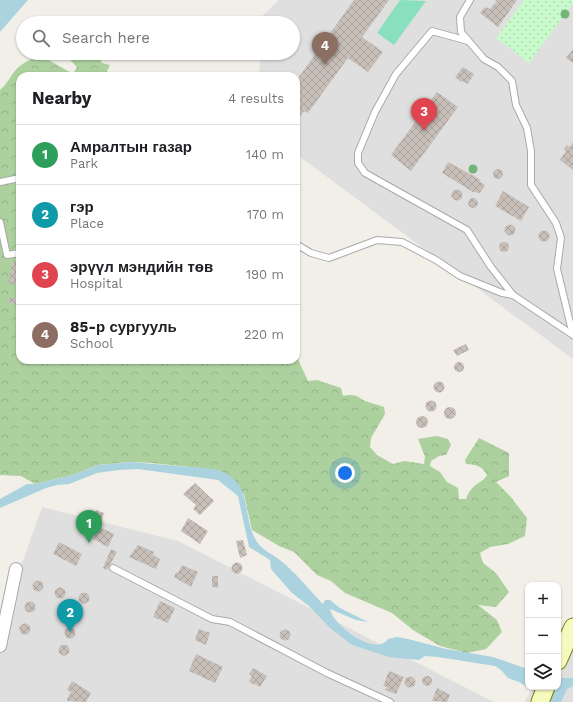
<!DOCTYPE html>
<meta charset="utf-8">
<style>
:root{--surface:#fff;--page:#f2f2f2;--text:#202124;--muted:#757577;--line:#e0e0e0;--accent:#ea580c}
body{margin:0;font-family:"Work Sans",sans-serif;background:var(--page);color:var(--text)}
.controls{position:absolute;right:12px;bottom:12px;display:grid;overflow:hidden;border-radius:8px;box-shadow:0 1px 3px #0004}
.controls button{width:36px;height:36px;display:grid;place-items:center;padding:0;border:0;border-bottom:1px solid var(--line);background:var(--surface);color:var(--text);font:20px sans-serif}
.you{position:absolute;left:345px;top:473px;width:14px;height:14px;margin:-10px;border:3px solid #fff;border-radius:50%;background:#1a73e8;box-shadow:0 0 0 6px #1a73e833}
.badge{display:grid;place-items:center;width:26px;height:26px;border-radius:50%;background:var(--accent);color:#fff;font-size:13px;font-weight:700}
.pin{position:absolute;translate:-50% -33px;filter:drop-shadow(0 1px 2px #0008)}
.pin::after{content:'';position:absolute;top:21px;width:14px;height:12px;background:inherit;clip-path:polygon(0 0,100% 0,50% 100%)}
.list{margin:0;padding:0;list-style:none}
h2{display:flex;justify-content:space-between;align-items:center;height:52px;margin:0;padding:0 16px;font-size:17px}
h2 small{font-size:13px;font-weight:400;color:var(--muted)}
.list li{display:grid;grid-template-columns:26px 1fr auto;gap:12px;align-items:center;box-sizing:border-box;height:60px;padding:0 16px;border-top:1px solid var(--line)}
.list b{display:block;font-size:15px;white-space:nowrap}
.list p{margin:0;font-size:13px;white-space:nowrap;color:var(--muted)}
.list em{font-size:13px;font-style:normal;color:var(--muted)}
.icon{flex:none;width:22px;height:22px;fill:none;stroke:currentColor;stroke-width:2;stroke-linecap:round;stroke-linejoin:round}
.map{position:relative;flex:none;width:573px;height:702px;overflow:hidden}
.search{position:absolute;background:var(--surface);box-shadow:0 1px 3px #0004;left:16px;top:16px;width:284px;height:44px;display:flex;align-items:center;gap:10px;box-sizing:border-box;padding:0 14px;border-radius:22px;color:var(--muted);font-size:15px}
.panel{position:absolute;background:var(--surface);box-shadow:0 1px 3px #0004;left:16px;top:72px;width:284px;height:292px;border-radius:12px}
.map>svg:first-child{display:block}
</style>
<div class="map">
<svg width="573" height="702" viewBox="0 0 573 702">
<defs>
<pattern id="forest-crowns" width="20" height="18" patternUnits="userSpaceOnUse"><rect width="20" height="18" fill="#add19e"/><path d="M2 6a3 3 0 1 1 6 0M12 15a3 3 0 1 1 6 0" fill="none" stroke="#95b388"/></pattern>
<pattern id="park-dots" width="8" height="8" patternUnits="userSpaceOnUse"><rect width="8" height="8" fill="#c8facc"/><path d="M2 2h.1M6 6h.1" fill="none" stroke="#acd6af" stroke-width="1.8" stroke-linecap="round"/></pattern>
<pattern id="building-cross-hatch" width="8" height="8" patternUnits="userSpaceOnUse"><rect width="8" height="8" fill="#c7bfb8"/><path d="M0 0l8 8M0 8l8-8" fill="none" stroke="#aba49e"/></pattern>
</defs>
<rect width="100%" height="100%" fill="#f2efe9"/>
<g fill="#e0dfdf">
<path d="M279 0H573V359L296 154V76H259L261 53H293V23H263V15Z"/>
<path d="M42 507 178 541 494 702H0V625Z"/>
<path d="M573 621V702H524L534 687H558V649Z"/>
</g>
<path fill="url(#forest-crowns)" d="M66 53H97L102 63 110 65 106 74 91 76H20V360H296V355L308 381 317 380 341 388 343 396C359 393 356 398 368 402 373 404 379 405 384 407L385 414 371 438 370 447 377 455 393 464 404 461 424 464 425 457 418 439 437 436 448 439 451 445 446 455 439 456 431 461 430 466 440 472 447 482 458 488 459 499H466C473 481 480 486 487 475 481 465 477 465 466 464L465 460 479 438 509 453V476L496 482 510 496 527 518 525 536 508 544 490 547 480 553 483 563 496 573 509 592 496 607 478 605 497 620 502 632 486 649 467 653 440 646 413 630 392 613 345 593 331 581 317 575 294 552 279 546 252 530 244 494 210 469 151 463 130 462 98 465 73 475 35 484 21 476 0 475V90C6 85 9 79 14 72 21 63 30 60 40 55L73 74 77 67 69 59Z"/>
<path fill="url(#park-dots)" d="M524 0H573V3L529 63 496 38Z"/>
<path fill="#88e0be" d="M400 0 426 1 394 45 377 33Z"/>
<g fill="#aad3df">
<path d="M0 0H28L0 32Z"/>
<path d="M130 462 215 469C256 481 240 515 257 542 263 551 273 554 281 561 295 572 307 587 319 600L323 604 325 600H330L340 608 368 622 356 620 330 609C332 624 375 658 388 639L397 637 408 639 446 649 493 657 528 669V687H558V678H573V686L567 689 561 702H552L519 682 508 678 501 670 495 666 438 657 425 656 419 660 389 657 352 645 330 628 309 606 292 593 271 569 270 560 249 547 238 496 218 480 138 469 119 470 97 473 69 484 57 485 46 488 0 508V499L27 484H35L73 475 98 465Z"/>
</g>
<g fill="url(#building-cross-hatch)">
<path d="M354 0H389L362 37 383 52 368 72 348 58 308 113 304 111 296 122V81Z"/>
<path d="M495 0H517L498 27 480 13 485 7 490 9 497 1Z"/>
<path d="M573 49V63L566 58Z"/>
<path d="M463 67 474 74 468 84 462 81 461 82 455 77Z"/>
<path d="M437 92 458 107 411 171 391 155Z"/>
<path d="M573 142V170L560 160 566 151 564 149 567 145 570 147Z"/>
<path d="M448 162 481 180 479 181 485 185 480 193 473 192 442 173Z"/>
<circle cx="498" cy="174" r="5"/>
<circle cx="457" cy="195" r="5.5"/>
<path d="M503 191 529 207 521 221 495 206Z"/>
<circle cx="473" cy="203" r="5"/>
<circle cx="510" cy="230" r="5.5"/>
<circle cx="544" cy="236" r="5.5"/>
<circle cx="504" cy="247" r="5"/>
<path d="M13 261 20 263 19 285 8 283Z"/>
<path d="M9 298H17V305L9 304Z"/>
<path d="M466 344 469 350 457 356 453 350Z"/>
<circle cx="459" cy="367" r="5"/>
<circle cx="439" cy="387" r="5.5"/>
<circle cx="431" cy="406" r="5.5"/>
<circle cx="450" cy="413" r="6"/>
<circle cx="422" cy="422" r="6"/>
<path d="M195 483 214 501 200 515 193 509 196 505 183 494Z"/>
<path d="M96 510 104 513 100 524 93 521Z"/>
<path d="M188 518 208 531 200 544 181 531Z"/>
<path d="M81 525 88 528 85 534 79 531Z"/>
<path d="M99 527 114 534 108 547 93 539Z"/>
<path d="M243 540 247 555 240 558 236 541Z"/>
<path d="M59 542 82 554 76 566 53 554Z"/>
<path d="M138 545 154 552 153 555 160 559 156 569 149 566 148 564 147 565 129 557Z"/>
<path d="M111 549 117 552 107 570 103 568Z"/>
<circle cx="237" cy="568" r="5.5"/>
<path d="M182 565 198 572 191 587 174 577 176 572 178 573Z"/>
<path d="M212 576H218V588L212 587Z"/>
<circle cx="38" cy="586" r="5.5"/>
<circle cx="60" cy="593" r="5.5"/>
<circle cx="84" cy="598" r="5.5"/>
<path d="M160 601 175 608 168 623 153 617Z"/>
<circle cx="30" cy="607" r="5.5"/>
<circle cx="77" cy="616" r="5.5"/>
<circle cx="25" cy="629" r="5.5"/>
<circle cx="70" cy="633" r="5.5"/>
<path d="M199 629 210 633 206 645 195 640Z"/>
<circle cx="285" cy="635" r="5.5"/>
<circle cx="64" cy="650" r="5.5"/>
<path d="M196 654 223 667 215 683 189 671Z"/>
<path d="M253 668 267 676 260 687 255 684 254 685 249 681 252 676 249 674Z"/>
<path d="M389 671 404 677 396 694 385 690 387 687 383 686Z"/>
<circle cx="427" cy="681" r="5"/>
<circle cx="410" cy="682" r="5.5"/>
<path d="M72 681 91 693 86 702 68 701 67 699 71 692 67 690Z"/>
<path d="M437 688 450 695 447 702 432 701Z"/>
</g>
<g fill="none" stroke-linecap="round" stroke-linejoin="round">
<defs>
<g id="service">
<path d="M470 0 460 17 461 32 484 59 498 67 512 81 516 105 527 128 531 151V185L556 223 561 238 557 269 573 335"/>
<path d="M468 41 432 31 396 74 375 112 358 153V163L365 173 467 230 491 267 513 295 573 335"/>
<path d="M0 182 20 178"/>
<path d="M0 222 7 255 20 253"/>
<path d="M296 244 311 253 329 258 377 240 402 242 436 260 460 276 502 293 513 295"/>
<path d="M113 568 212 619 230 622 327 673 390 702"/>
</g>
<path id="minor" d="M0 646 16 569"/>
<g id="secondary">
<path d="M558 661 573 627"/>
<path d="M540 702 546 687"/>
</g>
</defs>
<use href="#service" stroke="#a9a9a9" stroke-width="8"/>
<use href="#minor" stroke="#a9a9a9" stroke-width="14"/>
<use href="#secondary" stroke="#707d05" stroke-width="19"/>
<use href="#service" stroke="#fff" stroke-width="6"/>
<use href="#minor" stroke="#fff" stroke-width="12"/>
<use href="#secondary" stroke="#f7fabf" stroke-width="17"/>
</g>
<g fill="#74b475">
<circle cx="565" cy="14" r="4.5"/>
<circle cx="473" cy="169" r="4.5"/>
</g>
</svg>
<div class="controls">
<button>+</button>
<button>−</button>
<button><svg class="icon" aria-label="layers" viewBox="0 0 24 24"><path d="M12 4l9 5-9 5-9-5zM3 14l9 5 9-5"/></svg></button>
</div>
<div class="you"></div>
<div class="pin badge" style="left:89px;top:543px;background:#2e9e5b">1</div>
<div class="pin badge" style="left:70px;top:632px;background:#0f9aa8">2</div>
<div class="pin badge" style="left:424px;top:131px;background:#e0444e">3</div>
<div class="pin badge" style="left:325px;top:65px;background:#8d6e63">4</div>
<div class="search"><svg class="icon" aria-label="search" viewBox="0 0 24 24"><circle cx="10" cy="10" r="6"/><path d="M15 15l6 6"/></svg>Search here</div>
<section class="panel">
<h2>Nearby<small>4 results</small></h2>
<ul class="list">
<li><span class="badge" style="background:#2e9e5b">1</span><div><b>Амралтын газар</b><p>Park</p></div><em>140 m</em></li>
<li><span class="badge" style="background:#0f9aa8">2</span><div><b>гэр</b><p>Place</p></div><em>170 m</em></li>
<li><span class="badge" style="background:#e0444e">3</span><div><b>эрүүл мэндийн төв</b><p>Hospital</p></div><em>190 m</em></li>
<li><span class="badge" style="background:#8d6e63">4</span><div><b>85-р сургууль</b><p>School</p></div><em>220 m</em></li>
</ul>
</section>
</div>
